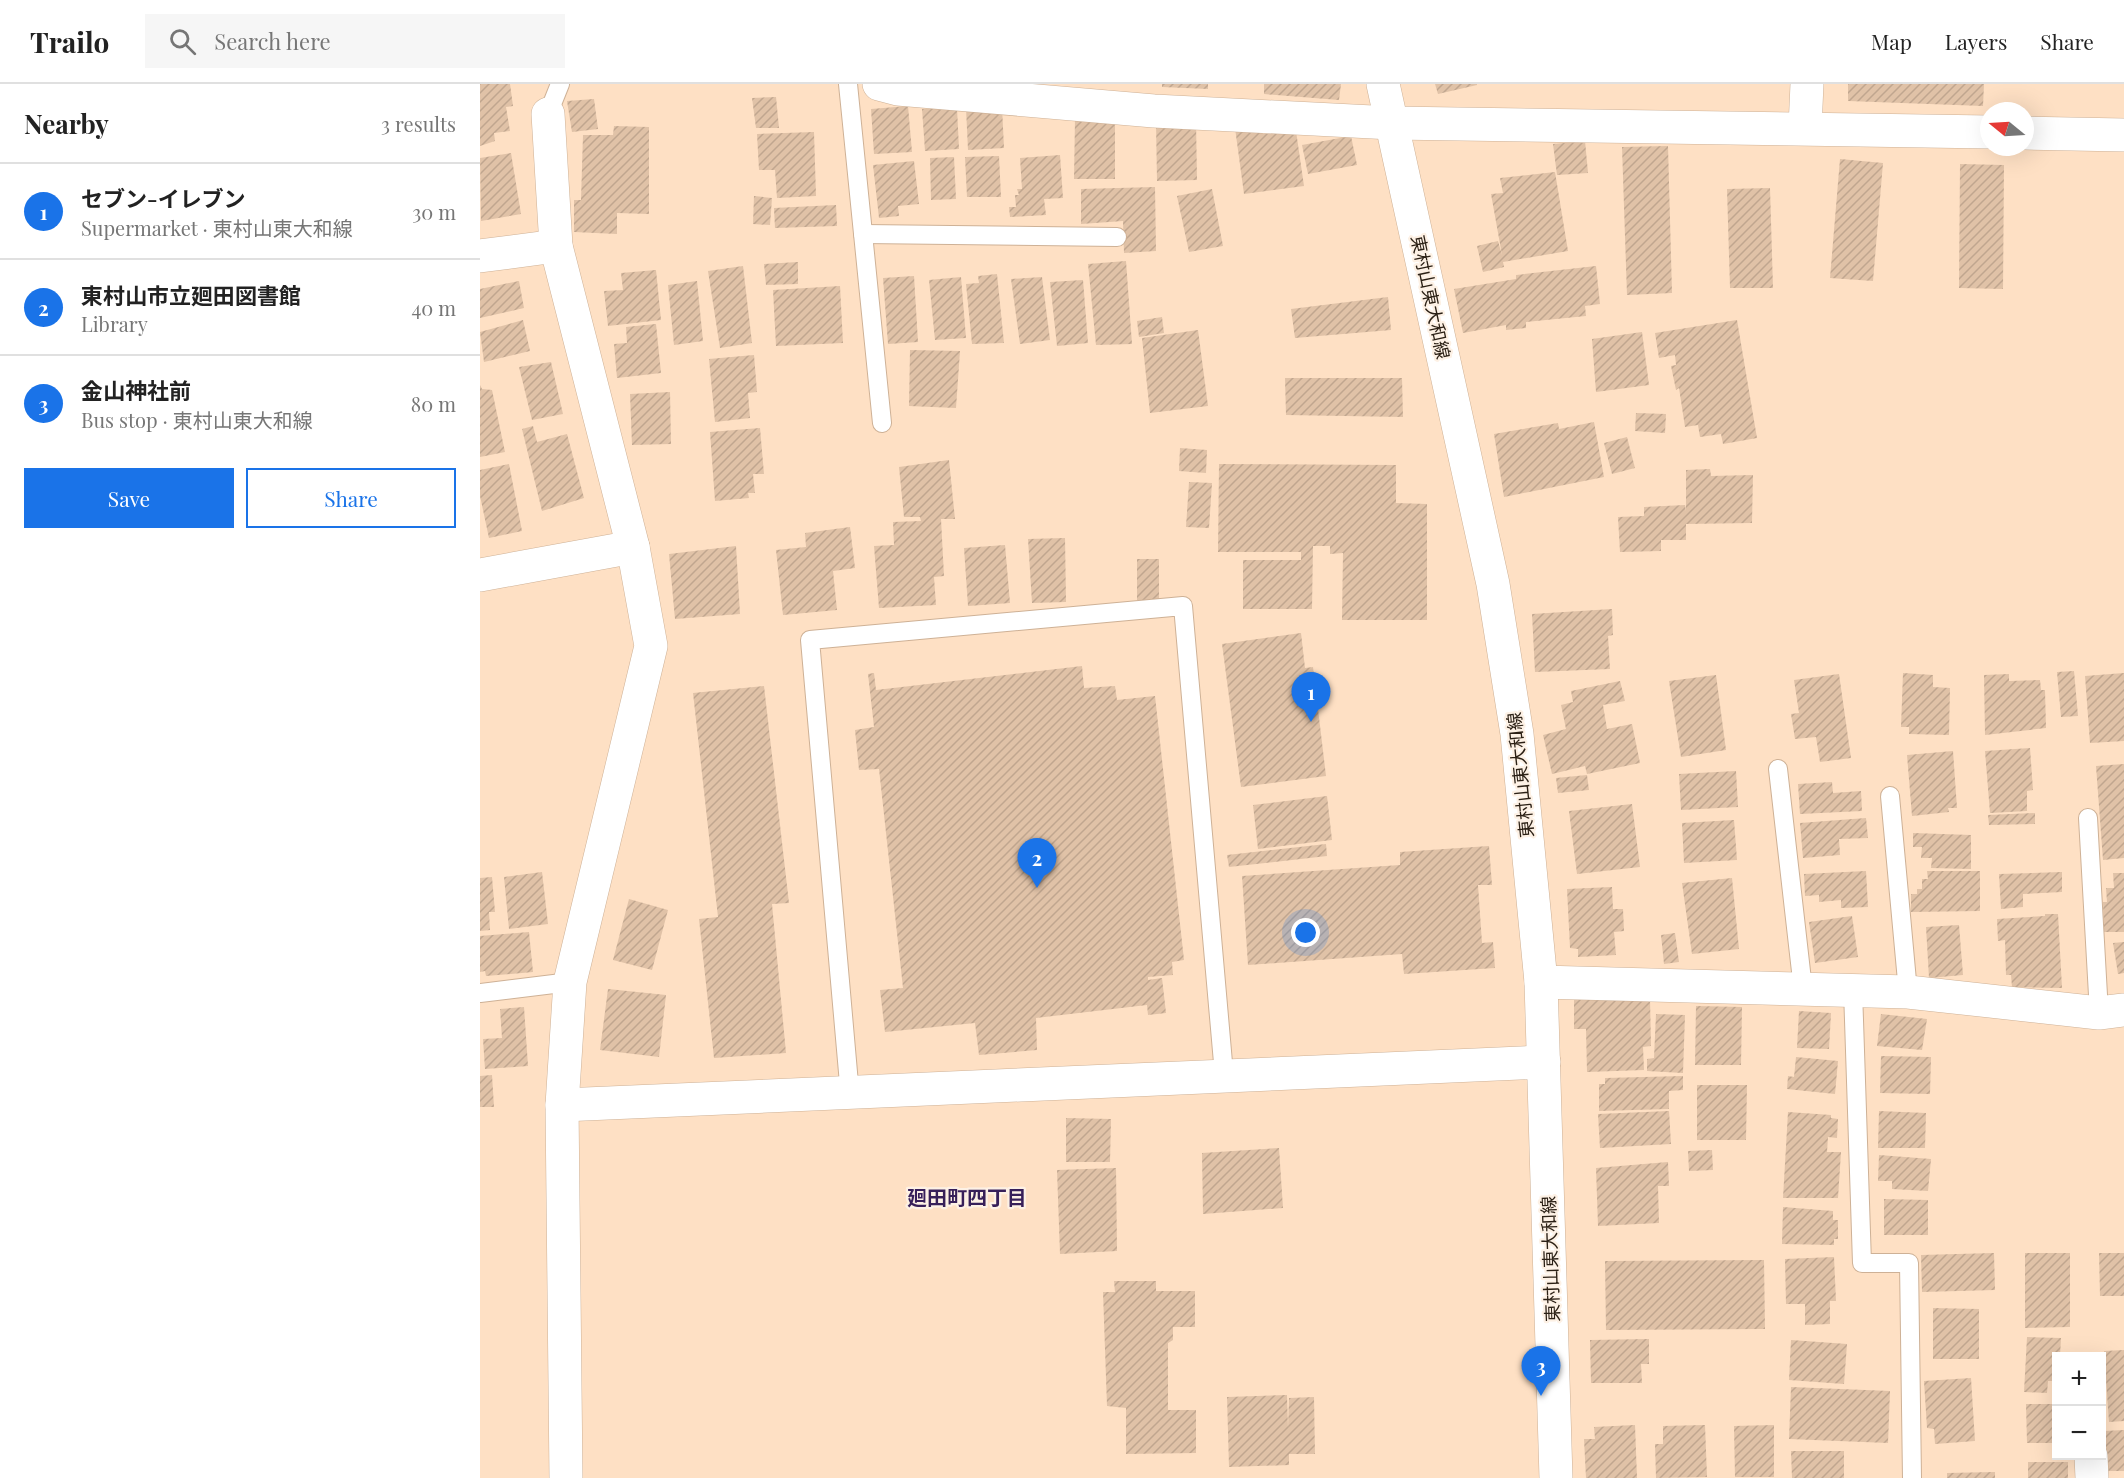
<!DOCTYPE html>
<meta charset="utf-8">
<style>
:root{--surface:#fff;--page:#f6f6f6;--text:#222;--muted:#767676;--line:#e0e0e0;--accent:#1a73e8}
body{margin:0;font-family:"Playfair Display","Noto Sans JP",serif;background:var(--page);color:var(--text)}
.controls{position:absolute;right:18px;bottom:18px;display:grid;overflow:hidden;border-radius:0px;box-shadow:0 6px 24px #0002}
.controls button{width:54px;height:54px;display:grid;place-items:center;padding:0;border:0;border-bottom:2px solid var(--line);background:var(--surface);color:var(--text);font:30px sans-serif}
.compass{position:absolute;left:1500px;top:18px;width:54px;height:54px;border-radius:50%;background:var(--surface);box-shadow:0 6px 24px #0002;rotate:288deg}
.you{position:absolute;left:826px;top:849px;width:21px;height:21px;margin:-15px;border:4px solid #fff;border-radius:50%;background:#1a73e8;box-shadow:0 0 0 9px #1a73e833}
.badge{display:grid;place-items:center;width:39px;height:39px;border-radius:50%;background:var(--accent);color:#fff;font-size:20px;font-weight:700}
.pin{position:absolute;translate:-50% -50px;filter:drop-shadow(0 2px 3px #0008)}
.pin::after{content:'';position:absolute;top:32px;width:21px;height:18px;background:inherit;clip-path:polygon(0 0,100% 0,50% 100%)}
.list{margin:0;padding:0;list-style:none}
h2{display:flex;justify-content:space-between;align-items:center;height:78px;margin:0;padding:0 24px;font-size:26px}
h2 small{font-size:20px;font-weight:400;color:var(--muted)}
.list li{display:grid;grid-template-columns:39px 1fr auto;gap:18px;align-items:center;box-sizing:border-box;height:96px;padding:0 24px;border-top:2px solid var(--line)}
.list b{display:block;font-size:22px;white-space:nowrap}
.list p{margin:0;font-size:20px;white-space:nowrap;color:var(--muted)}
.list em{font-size:20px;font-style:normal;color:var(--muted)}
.actions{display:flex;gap:12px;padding:18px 24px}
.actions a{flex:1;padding:14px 0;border:2px solid var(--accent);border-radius:0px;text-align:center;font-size:21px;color:var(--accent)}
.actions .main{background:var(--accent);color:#fff}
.icon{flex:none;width:33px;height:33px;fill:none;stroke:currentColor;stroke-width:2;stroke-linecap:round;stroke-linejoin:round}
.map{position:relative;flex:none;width:1644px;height:1394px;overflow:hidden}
header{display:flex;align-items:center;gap:36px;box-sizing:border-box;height:84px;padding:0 30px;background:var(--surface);border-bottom:2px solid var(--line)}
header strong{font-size:28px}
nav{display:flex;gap:33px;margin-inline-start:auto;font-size:21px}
.search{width:420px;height:54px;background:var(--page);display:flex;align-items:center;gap:15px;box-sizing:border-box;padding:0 21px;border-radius:0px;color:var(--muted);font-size:22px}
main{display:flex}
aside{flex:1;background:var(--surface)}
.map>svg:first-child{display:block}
</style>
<header>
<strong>Trailo</strong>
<div class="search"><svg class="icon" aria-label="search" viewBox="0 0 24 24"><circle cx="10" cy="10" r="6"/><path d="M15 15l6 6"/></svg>Search here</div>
<nav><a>Map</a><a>Layers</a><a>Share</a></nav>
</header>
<main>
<aside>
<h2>Nearby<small>3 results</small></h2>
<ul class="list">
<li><span class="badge">1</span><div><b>セブン-イレブン</b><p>Supermarket · 東村山東大和線</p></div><em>30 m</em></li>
<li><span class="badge">2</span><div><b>東村山市立廻田図書館</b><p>Library</p></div><em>40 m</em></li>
<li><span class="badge">3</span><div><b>金山神社前</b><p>Bus stop · 東村山東大和線</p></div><em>80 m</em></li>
</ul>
<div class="actions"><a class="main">Save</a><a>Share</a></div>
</aside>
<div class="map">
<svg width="1644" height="1394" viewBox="0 0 1644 1394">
<defs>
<pattern id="building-hatch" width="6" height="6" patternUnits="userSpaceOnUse" patternTransform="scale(1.5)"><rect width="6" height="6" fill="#e0c2a7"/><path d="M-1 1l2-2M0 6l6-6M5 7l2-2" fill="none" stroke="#c0a68f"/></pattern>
</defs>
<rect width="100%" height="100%" fill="#fee0c4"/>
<g fill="url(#building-hatch)">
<path d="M0 0H30L33 22 26 23 30 47 14 49 15 57 0 62Z"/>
<path d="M682 0H728V5L682 3Z"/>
<path d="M784 0H861L859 16 784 10Z"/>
<path d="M955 0H997V1L958 10Z"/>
<path d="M1368 0H1504L1503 22 1368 17Z"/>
<path d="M296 13 299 44H276L272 14Z"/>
<path d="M114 15 118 45 92 48 87 17Z"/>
<path d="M428 22 432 68 394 70 391 25Z"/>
<path d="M522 23 524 64 488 66 486 24Z"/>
<path d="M477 24 479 65 445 67 442 25Z"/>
<path d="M595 35 635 36V95H594Z"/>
<path d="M716 37 717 96 677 97 676 38Z"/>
<path d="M777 41 783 50 816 47 824 102 764 110 755 44Z"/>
<path d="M134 42 169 43V130L137 129V150L94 148V116H101L103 51H133Z"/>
<path d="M334 48 336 112 297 114 295 86H279L277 50Z"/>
<path d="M871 52 877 81 828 90 822 61Z"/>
<path d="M1105 57 1108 89 1077 91 1073 60Z"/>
<path d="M1188 62 1192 209 1147 211 1142 63Z"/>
<path d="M31 69 41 130 1 137 0 74Z"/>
<path d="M580 71 583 114 564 115 566 131 530 133 529 123H536L535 111H539L537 105H542L540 74Z"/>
<path d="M519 72 521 113H487L485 73Z"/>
<path d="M474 73 476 115 451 116 450 74Z"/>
<path d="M1360 75 1403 79 1393 197 1350 194Z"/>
<path d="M434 77 439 120 418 122 419 132 399 134 393 81Z"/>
<path d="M1480 80 1524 81 1523 205 1479 204Z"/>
<path d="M1075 88 1088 167 1023 178 1024 183 1003 188 997 162 1018 157 1022 171 1011 110 1023 109 1020 94Z"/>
<path d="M675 103 676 167 644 169 643 137 601 140V105Z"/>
<path d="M1290 104 1293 204H1250L1247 105Z"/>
<path d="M732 105 743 162 709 168 697 112Z"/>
<path d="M274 112 292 114 290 141 273 140Z"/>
<path d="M356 121 357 142 295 144 294 124Z"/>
<path d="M646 177 652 260 616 261 608 180Z"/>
<path d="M318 178V200L286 201 284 180Z"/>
<path d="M263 182 272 259 240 264 228 187Z"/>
<path d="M1116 182 1120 220 1105 222 1106 232 1046 238V244L1026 246V241L983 249 974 205 1036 195V191Z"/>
<path d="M176 186 181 236 128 242 124 207 143 206 141 189Z"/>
<path d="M517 190 524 259 492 260 486 200 499 199 498 192Z"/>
<path d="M434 192 438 258 408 260 403 194Z"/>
<path d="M481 193 486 254 455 256 449 196Z"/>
<path d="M562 193 570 256 540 260 531 195Z"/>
<path d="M603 196 608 259 577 262 570 198Z"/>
<path d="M39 197 44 224 0 234V205Z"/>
<path d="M217 197 223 257 194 261 188 201Z"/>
<path d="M360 202 363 259 296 262 293 206Z"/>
<path d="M908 213 911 246 815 254 811 225Z"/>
<path d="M682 233 684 249 659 253 657 237Z"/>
<path d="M43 236 50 267 4 278 0 248Z"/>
<path d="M1257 236 1277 354 1243 360 1241 350 1220 353 1218 341 1205 343 1199 304 1196 306 1191 282 1196 281 1195 271 1179 274 1175 249Z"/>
<path d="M176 240 181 289 137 294 134 260 147 259 146 243Z"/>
<path d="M718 246 728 322 670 329 662 254Z"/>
<path d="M1162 248 1169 301 1116 308 1112 255Z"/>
<path d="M430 266 480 267 476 324 429 322Z"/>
<path d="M274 271 277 308 268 309 270 334 235 338 229 275Z"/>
<path d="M71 278 83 330 52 336 39 283Z"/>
<path d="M805 294H922L923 333 806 331Z"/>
<path d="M0 301 2 305 12 306 25 368 0 373Z"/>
<path d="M190 308 191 360 152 361 150 310Z"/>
<path d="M1156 329 1186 330 1185 349 1155 347Z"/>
<path d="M1114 338 1124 393 1024 413 1014 350 1078 339 1079 345Z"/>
<path d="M53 342 57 358 87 350 104 414 62 427 42 345Z"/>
<path d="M280 344 284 390H273L275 409H268L269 414 235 417 230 348Z"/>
<path d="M1147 353 1155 384 1132 390 1124 359Z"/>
<path d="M700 364 727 366 726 389 699 387Z"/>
<path d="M469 376 475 435H461L464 492 454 493 456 521 399 524 394 462 414 461 413 438 441 437 440 433H424L419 383Z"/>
<path d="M29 380 42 447 9 454 0 412V386Z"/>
<path d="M739 380 916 381V419L947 420V536H862L863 469 850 470V462H833L832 525H763V476H821V468H738Z"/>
<path d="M1230 385 1231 392 1273 391 1272 439 1206 440V456H1181V467L1140 468 1138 433 1164 432V423L1205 421 1206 427V386Z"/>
<path d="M709 398 732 399 729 444 706 443Z"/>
<path d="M370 443 375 484 353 487 357 526 303 531 296 466 326 463 325 449Z"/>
<path d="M585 454 586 518 552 519 548 455Z"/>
<path d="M525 461 530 519 488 522 484 464Z"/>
<path d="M256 462 260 530 195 535 189 470Z"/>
<rect x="657" y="475" width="22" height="41"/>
<path d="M1132 525 1133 551 1128 552 1130 585 1055 588 1052 530Z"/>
<path d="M821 549 825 584 833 583 846 692 761 703 742 560Z"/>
<path d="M602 582 604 604 635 602 637 616 675 612 704 876 692 878 693 891 668 893V896L682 894 686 929 668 931 667 921 556 934 557 966 499 971 495 939 405 948 400 906 423 904 399 685 379 686 375 646 394 643 388 590 394 589 396 606Z"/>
<path d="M1594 587 1598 632 1581 633 1577 588Z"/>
<path d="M1423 589 1453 591V603L1470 604 1469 651 1429 650V643H1421Z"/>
<path d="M1644 589V657L1610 659 1605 592Z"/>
<path d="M1359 590 1371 674 1340 678 1336 653 1315 655 1311 630 1319 629 1314 596Z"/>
<path d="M1529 590V597L1560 596 1561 606H1565L1566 644 1505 651 1504 591Z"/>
<path d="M1236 591 1246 666 1201 673 1189 597Z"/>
<path d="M1140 597 1145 617 1123 621 1127 645 1152 640 1160 679 1107 690 1105 682 1072 690 1063 651 1086 645 1081 621 1093 618 1091 607Z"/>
<path d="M284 602 309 819 292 820 306 969 234 974 219 835 238 833 213 609Z"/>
<path d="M1550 664 1553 706 1547 707V727L1510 729 1505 667Z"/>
<path d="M1473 667 1477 724H1468L1469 728 1432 732 1427 671Z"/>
<path d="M1644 680V774L1623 776 1616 682Z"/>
<path d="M1256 687 1258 723 1201 726 1199 690Z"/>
<path d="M1107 691 1109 706 1078 709 1076 694Z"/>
<path d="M1352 698 1353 709 1381 707 1382 727 1320 730 1318 700Z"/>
<path d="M847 712 852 756 778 765 773 721Z"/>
<path d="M1152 720 1160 783 1097 790 1089 727Z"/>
<path d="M1555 729V740L1509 741 1508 731Z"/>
<path d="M1386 734 1388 754 1359 755 1360 771 1323 774 1320 739Z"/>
<path d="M1254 736 1257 776 1204 779 1202 739Z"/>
<path d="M1433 749 1491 751V785L1451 784 1452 774H1441L1442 763H1433Z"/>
<path d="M846 760 847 772 749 783 747 771Z"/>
<path d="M1009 762 1012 801H998L1002 859 1013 858 1015 884 924 890 922 870 768 881 762 792 920 781V768Z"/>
<path d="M1386 787 1388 823 1361 824V816L1339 818V811L1325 812 1324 790Z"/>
<path d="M1447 787H1500V827L1431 828V810H1437V805H1442V795H1448Z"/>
<path d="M62 788 68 840 29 845 24 793Z"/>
<path d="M1582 788V808L1543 810V823L1521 825 1519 790Z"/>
<path d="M1633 789H1644V848H1624L1623 818H1627L1626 804H1634Z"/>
<path d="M12 793 15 828H9L10 846 0 847V794Z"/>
<path d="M1252 794 1259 865 1212 870 1202 799Z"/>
<path d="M1132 803 1133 825H1143L1144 847 1134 848 1136 871 1098 873V865L1090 864 1087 805Z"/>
<path d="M149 815 188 826 172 886 133 876Z"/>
<path d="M1565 830H1578L1582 904 1532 903 1531 891H1526L1525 856 1518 857 1517 835 1565 832Z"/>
<path d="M1372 832 1378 873 1335 879 1329 838Z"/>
<path d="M1479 841 1483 891 1449 894 1446 843Z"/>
<path d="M49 848 53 888 6 892 5 887 0 888V852Z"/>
<path d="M1195 849 1199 878 1184 880 1181 851Z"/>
<path d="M1644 858V889L1638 890 1633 859Z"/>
<path d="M128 905 186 911 179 973 120 966Z"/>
<path d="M1170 914 1171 962 1163 963 1164 986 1107 988 1106 945H1094V916Z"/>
<path d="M1216 922 1262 923 1261 981H1215Z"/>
<path d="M44 923 48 982 5 985 3 955 22 954 20 925Z"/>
<path d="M1319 927 1351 929 1349 965 1317 964Z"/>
<path d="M1176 930 1205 931 1203 989 1167 987V975L1174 974Z"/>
<path d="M1401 930 1447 935 1442 966 1397 962Z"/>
<path d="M1401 972 1451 973 1450 1010 1400 1009Z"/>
<path d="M1316 973 1358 977 1355 1010 1307 1005 1308 992 1314 993Z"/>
<path d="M12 991 14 1023H0V992Z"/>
<path d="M1203 992V1006L1189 1007V1025L1119 1027V1000H1125V994Z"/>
<path d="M1217 1001H1267L1266 1056H1217Z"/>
<path d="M1189 1027 1191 1060 1120 1064 1118 1030Z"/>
<path d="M1399 1027 1446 1029 1445 1064H1398Z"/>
<path d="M1308 1028 1351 1031V1034L1358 1035 1357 1054 1348 1053 1347 1068H1361L1358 1114H1303Z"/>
<path d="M586 1034 631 1035 630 1078H586Z"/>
<path d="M799 1064 803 1124 723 1130 722 1069Z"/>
<path d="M1232 1066 1233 1086 1209 1087 1208 1067Z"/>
<path d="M1399 1071 1451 1075 1448 1107 1412 1105V1097H1398Z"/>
<path d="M1188 1078 1189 1102H1178L1179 1139 1118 1142 1116 1084Z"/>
<path d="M636 1084 637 1167 580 1170 577 1086Z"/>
<path d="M1404 1115 1448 1116V1151H1404Z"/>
<path d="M1303 1123 1353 1127V1136H1358V1155H1354V1161L1302 1160Z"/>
<path d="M1514 1169 1515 1206 1442 1208 1441 1171Z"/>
<path d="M1545 1169H1590V1243L1545 1244Z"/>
<path d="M1619 1169H1644V1212H1620Z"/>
<path d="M1354 1173 1356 1217H1350V1240L1325 1241V1220H1306L1305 1175Z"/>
<path d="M1284 1176 1285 1245 1126 1246 1125 1177Z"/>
<path d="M634 1197H676V1207H715V1243H693V1256L688 1259V1326H716V1369L646 1370V1324L627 1322 623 1208H635Z"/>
<path d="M1453 1224 1499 1225V1275H1453Z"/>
<path d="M1547 1253 1581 1254 1580 1272H1576V1297H1568L1567 1309 1544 1308Z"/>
<path d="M1169 1255V1280H1161L1162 1299H1111L1110 1256Z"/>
<path d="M1311 1256 1367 1260 1364 1300 1309 1296Z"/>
<path d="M1644 1266V1337L1629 1338 1624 1267Z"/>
<path d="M1491 1294 1495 1357 1455 1360 1454 1345 1447 1344 1444 1297Z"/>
<path d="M1311 1303 1410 1307 1408 1359 1309 1355Z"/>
<path d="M807 1311 808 1344 809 1314 834 1313 835 1370H809V1381L749 1383 747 1313Z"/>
<path d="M1546 1320H1576V1359H1547Z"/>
<path d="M1155 1341 1157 1394H1106L1104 1355H1115L1114 1343Z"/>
<path d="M1225 1341 1227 1393 1176 1394 1175 1360H1183V1342Z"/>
<path d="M1294 1341V1393H1255L1254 1342Z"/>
<path d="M1644 1346V1387H1625L1624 1347Z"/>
<path d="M1311 1367H1364V1394H1312Z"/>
<rect x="1548" y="1378" width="40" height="16"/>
<path d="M1515 1388V1394H1467V1389Z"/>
</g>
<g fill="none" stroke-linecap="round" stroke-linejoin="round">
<defs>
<g id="service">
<path d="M368 0 402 339"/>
<path d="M68 30 80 0"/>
<path d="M383 150 637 153"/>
<path d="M1298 685 1323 905"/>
<path d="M1410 712 1428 908"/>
<path d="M1608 734 1619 929"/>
<path d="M1373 906 1382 1179H1429L1432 1394"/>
<path d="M0 909 90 898"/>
<path d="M370 1011 330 556 703 522 744 990"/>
</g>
<g id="minor">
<path d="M399 0 418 5 674 27 912 39 1509 48"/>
<path d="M68 30 76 162 153 463 171 562 90 898 82 1021 86 1394"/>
<path d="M1325 44 1327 0"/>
<path d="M1545 49 1644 51"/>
<path d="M0 172 76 162"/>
<path d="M0 491 153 463"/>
<path d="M1061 898 1428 908 1619 929 1644 926"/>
<path d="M82 1021C410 1009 737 991 1064 978"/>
<path d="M1611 1372 1612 1394"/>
</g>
<path id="secondary" d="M903 0 1013 500 1037 650 1061 898 1076 1394"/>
</defs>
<use href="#service" stroke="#ceb196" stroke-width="20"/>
<use href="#minor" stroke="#ceb196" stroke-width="34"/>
<use href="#secondary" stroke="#ceb196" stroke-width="34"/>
<use href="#service" stroke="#fff" stroke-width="18"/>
<use href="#minor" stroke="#fff" stroke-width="33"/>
<use href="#secondary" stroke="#fff" stroke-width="33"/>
</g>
<g text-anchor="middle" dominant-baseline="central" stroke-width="4.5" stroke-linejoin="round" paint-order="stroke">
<g font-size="18" fill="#2b2015" stroke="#fdf1e5">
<text transform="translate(951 213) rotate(78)">東村山東大和線</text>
<text transform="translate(1040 691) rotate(-96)">東村山東大和線</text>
<text transform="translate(1070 1175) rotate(-92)">東村山東大和線</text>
</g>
<g font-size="20" font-weight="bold" fill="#371f59" stroke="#fdf1e5">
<text x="487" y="1112">廻田町四丁目</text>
</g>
</g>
</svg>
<div class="controls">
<button>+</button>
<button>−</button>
</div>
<svg class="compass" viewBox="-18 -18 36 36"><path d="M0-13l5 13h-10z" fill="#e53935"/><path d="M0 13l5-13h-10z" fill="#767676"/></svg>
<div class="you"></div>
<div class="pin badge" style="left:831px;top:638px">1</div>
<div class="pin badge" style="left:557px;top:804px">2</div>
<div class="pin badge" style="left:1061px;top:1312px">3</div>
</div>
</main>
